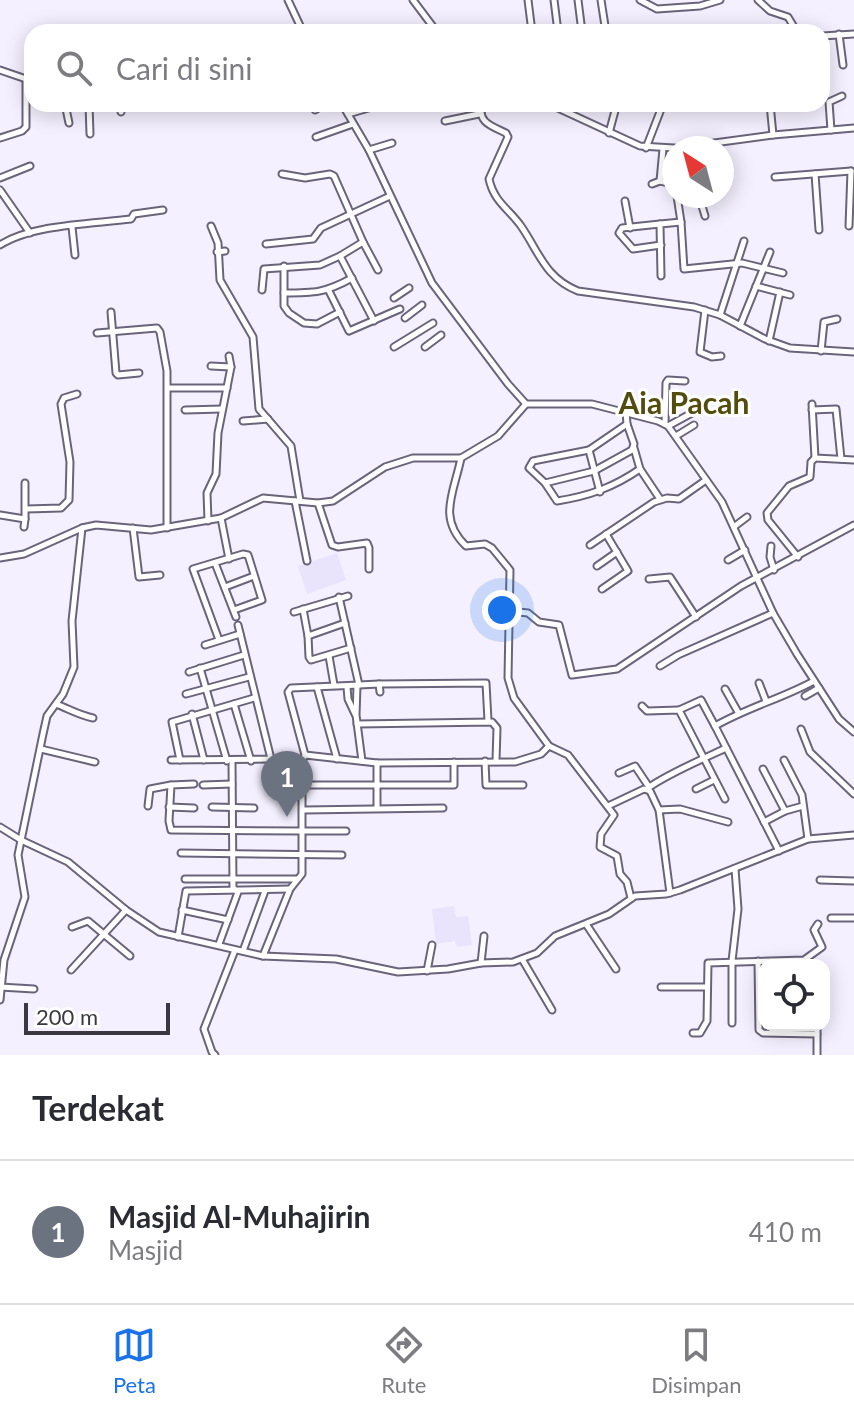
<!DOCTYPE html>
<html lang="id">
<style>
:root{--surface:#fff;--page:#f2f2f3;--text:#2b2b33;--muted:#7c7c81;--line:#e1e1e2;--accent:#1a73e8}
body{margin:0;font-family:Lato,sans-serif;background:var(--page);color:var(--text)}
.controls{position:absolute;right:24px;bottom:24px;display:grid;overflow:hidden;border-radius:16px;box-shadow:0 4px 20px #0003}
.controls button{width:72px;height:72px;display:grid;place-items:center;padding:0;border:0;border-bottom:2px solid var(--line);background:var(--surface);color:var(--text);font:40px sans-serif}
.compass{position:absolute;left:662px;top:136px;width:72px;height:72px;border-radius:50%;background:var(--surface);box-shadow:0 4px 20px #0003;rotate:324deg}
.scale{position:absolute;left:24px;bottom:20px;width:146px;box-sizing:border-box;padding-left:8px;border:4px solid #3b3842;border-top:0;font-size:22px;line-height:28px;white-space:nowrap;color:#3b3842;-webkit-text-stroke:6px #fff;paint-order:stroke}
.you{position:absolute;left:502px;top:610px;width:28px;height:28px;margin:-20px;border:6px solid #fff;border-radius:50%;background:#1a73e8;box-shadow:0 0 0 12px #1a73e833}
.badge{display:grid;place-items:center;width:52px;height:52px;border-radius:50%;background:var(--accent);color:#fff;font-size:26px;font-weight:700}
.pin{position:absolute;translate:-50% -66px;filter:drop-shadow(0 2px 4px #0008)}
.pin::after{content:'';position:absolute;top:42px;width:28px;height:24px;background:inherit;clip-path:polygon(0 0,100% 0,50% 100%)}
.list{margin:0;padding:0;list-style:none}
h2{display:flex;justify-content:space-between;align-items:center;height:104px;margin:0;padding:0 32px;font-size:34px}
h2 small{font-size:26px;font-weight:400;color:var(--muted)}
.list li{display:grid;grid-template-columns:52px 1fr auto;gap:24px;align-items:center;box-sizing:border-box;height:144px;padding:0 32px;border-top:2px solid var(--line)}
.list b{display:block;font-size:30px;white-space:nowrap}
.list p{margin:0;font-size:26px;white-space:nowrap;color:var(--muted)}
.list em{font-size:26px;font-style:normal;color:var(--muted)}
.icon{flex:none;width:44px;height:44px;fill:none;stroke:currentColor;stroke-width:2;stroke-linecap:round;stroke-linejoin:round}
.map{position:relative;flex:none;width:854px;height:1055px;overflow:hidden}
.search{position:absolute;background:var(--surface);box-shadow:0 4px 20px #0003;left:24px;right:24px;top:24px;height:88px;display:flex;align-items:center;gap:20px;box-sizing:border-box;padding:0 28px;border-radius:24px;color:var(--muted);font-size:30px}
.sheet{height:248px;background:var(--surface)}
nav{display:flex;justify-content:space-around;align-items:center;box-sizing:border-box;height:112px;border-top:2px solid var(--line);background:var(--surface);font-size:22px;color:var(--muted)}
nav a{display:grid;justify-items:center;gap:4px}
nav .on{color:var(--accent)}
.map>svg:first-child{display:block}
</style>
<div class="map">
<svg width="854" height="1055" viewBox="0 0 854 1055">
<rect width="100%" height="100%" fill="#f4f0ff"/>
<g fill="#e9e3fc">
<path d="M337 553 346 580 307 594 298 566Z"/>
<path d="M454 906 456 917 468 916 472 945 457 947 455 941 436 944 432 909Z"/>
</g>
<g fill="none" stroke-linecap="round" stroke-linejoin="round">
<defs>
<g id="minor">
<path d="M288 0 303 32"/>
<path d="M413 0 437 32"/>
<path d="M528 0 532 32"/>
<path d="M554 0 558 32"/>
<path d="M578 0 582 32"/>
<path d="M601 0 605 26"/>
<path d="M640 0 657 9 700 6 720 0"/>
<path d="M758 0 770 11 788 17 797 32"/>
<path d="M839 34 843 65"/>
<path d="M822 36 854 34"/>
<path d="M0 70 32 81"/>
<path d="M65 104 69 123"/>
<path d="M89 104 90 134"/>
<path d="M119 104 121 112"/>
<path d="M342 104 369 150 432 283 508 384 526 404H592L658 421 668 426 722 502 773 613 797 654 839 719 854 732"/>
<path d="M482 104C477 122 491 126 506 133L508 137 489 179C494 202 509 209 521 226 539 252 545 278 578 291L694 307 720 315 765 339 790 348 854 352"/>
<path d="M549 104 640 146 674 148"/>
<path d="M770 104 773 135"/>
<path d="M315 110 325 104"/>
<path d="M348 114 382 104"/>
<path d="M445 121 479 114"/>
<path d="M831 130 829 102 842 96"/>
<path d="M609 133 616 107 626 104"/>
<path d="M316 137 353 124"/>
<path d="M0 138 22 131 26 127V79"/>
<path d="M646 148 663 104"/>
<path d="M677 148 773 135 854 128"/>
<path d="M663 149 660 181 668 183 674 189"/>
<path d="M369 150 392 143"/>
<path d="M282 174 305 178 330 174 334 176 363 242 340 256 374 321"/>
<path d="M815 174 819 230"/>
<path d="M775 177 851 171"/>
<path d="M0 178 30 166"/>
<path d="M652 184 660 181"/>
<path d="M0 190 30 233"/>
<path d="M677 196 681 222"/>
<path d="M699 196 705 216"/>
<path d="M625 201 630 228"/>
<path d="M660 224 622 228 619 233 633 249 661 245"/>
<path d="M211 226 218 243 220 280 253 337 259 409 291 446 300 501"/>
<path d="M849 226 851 171"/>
<path d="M72 227 75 255"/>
<path d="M363 242 378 270"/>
<path d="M266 244 313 239 321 228 390 196"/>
<path d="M0 245C33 224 92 224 131 219L134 214 163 210"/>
<path d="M217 252 225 251"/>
<path d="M284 266V306L289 313 304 323 317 324 340 312"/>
<path d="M661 276 660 224 681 222 684 269 742 263 783 273"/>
<path d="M756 286 790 295"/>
<path d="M262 290 264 269 320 265 340 256"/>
<path d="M329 291 349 331 400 309"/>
<path d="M284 293C314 293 325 293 352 278"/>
<path d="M394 298 409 288"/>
<path d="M705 310 700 352 712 357 721 356"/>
<path d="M111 312 116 373 118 375 139 373"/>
<path d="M720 315 744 241"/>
<path d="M405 318 422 305"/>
<path d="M740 326 770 252"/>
<path d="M97 333 157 328 160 332 167 371V528"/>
<path d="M769 341 780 292"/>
<path d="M394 347 433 323"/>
<path d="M425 347 441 335"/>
<path d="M821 351 824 322 837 319"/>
<path d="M211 366 231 367"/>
<path d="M168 388H227"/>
<path d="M812 404 815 458 854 460"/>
<path d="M185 410 222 409"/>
<path d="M812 410 836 409 841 459"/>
<path d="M243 421 268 419"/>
<path d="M665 424 666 383 668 380 685 381"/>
<path d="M668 426 703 407"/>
<path d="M676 436 694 425"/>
<path d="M634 448 640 469 660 499"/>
<path d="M589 450 533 461 529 468 545 483 557 501C589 496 614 487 640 469"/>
<path d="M25 483V519"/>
<path d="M545 483 594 471 632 450 634 444 627 424 626 412"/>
<path d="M600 492 589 450 627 424"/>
<path d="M295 501 307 561"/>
<path d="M318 503 332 545 338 547 367 543 369 548V569"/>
<path d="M26 509 61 508 69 500 70 462 61 404 64 398 77 394"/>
<path d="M0 515 25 519 24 527"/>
<path d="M221 518 229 559"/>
<path d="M208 521 207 493 216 474 218 433 231 367 229 356"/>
<path d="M735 526 747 517"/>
<path d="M133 528 139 577 160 575"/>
<path d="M590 545 654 502 667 498 679 499 706 480"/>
<path d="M771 546 770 557 774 570"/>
<path d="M798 557 768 520 767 513 789 486 810 477 811 462 815 458"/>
<path d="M0 558 24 554 82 528 96 525 151 530 221 518 263 498 318 503 333 501 385 467 413 458H461L498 436 526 404"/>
<path d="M728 560 745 550"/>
<path d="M215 563 236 617"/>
<path d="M597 566 617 552"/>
<path d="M649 579 670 577 696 617"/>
<path d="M225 587 254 576"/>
<path d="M602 589 628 571 606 534"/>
<path d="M303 609 308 636 345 623"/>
<path d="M509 611 528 613 539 622 559 625 572 675 617 669 741 586 854 525"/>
<path d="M294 612 348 596"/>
<path d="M308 636 309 657 311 660 351 648"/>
<path d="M219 640 193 569 243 554 248 555 262 600 234 610"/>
<path d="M205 645 240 634"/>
<path d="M329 656 334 685"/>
<path d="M660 666 678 655 773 613"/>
<path d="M200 668 227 761"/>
<path d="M189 672 244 655"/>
<path d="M759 683 766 701"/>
<path d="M379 684 486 683 488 721"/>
<path d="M359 685 379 684 380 692"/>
<path d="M357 686 356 715 362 761"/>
<path d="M317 687 337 759"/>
<path d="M347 687 348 699 355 714"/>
<path d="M725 689 738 712"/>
<path d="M186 694 249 677"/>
<path d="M805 696 819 688"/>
<path d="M56 704C69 709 79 715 93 718"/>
<path d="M234 704 251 761"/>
<path d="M642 706 647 711 679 710 725 799"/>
<path d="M679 710 701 700 715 726"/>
<path d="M192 714 204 760"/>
<path d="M357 724 492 722 497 728 496 761"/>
<path d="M801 729 810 752 854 794"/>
<path d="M549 746 568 755 614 815 601 834 600 847 617 856 620 874 627 882 631 898"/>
<path d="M41 749 95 762"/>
<path d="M305 755 377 763 515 762 541 754 549 746 514 698 508 678 510 570 492 548 485 544 466 546C437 518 454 493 461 458"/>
<path d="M171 760 271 759 238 625"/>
<path d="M180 760 172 722 254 698"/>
<path d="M784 760 802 795 808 839"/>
<path d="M485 761 486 785H523"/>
<path d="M763 769 785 811"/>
<path d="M619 773 635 766 649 787"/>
<path d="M194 784 171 785 169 821 171 830 302 831V762L305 755 288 692 291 688 359 685 339 597"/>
<path d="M203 785 232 784"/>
<path d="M303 785H454V762"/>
<path d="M648 788C669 773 701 760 726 748"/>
<path d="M696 789 714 780"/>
<path d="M148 806 150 789 171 785"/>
<path d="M608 806 644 789 650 791 659 810 670 893"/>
<path d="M169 807 194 808"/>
<path d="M212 807 254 808"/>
<path d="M377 808V763"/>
<path d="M304 810 443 808"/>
<path d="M659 810 680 809 728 822"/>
<path d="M764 822 785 811 803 806"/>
<path d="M0 827 21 840 68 862 126 910 159 932 263 956 336 959 398 972 448 969 481 963 513 962 537 953 555 936 609 914 635 896 666 894 680 890 808 839 854 835"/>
<path d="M779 851 715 726C748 707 781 699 814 681"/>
<path d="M181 853 342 855"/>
<path d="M185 879H297"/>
<path d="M820 880 854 881"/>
<path d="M182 910 228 920"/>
<path d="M831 918H854"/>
<path d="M586 924 616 969"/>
<path d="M72 927 88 921 130 956"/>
<path d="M178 937 186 891 290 889"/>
<path d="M219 944 238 892 233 888 232 761"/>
<path d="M243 951 265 891"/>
<path d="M263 956 290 889 302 874V831H346"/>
<path d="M522 959 552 1010"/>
<path d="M758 961 759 1030 763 1033 817 1034"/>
<path d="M481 963 484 936"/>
<path d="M71 970 126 910"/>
<path d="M427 971 432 945"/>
<path d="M0 987 34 989"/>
<path d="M661 987H707"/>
<path d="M0 1000 4 960 25 897 18 855 43 734 47 716 63 694 74 667 72 621 82 528"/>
<path d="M732 1023V961L738 909 735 869"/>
<path d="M817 1025V1055"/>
<path d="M693 1033H700L707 1021 708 963 804 960 822 947 814 930 818 924"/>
<path d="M215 1055 212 1052 204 1029 235 950"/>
</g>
</defs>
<use href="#minor" stroke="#6a647a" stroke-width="9"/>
<use href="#minor" stroke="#fff" stroke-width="5"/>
</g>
<g text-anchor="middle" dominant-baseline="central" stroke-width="6" stroke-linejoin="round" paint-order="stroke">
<g font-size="30" font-weight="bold" fill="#524c0d" stroke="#fff">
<text x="684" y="402">Aia Pacah</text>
</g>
</g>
</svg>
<div class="controls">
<button><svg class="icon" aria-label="locate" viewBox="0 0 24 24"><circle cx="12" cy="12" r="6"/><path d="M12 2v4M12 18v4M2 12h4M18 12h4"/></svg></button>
</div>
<svg class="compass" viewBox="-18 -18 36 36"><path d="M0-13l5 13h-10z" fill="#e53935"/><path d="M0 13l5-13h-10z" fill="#7c7c81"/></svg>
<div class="scale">200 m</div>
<div class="you"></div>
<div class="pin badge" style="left:287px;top:817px;background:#6b7280">1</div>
<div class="search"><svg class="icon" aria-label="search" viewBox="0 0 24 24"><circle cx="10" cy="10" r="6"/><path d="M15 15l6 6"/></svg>Cari di sini</div>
</div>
<section class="sheet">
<h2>Terdekat<small></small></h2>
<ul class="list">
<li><span class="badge" style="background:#6b7280">1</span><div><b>Masjid Al-Muhajirin</b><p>Masjid</p></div><em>410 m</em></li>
</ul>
</section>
<nav>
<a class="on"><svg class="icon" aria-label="map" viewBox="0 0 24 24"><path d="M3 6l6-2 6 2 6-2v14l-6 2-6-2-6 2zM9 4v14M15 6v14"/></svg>Peta</a>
<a><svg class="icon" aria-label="directions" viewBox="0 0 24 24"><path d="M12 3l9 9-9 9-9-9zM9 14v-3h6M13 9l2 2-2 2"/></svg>Rute</a>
<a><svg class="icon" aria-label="saved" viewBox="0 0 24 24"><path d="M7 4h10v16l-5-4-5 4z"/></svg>Disimpan</a>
</nav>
